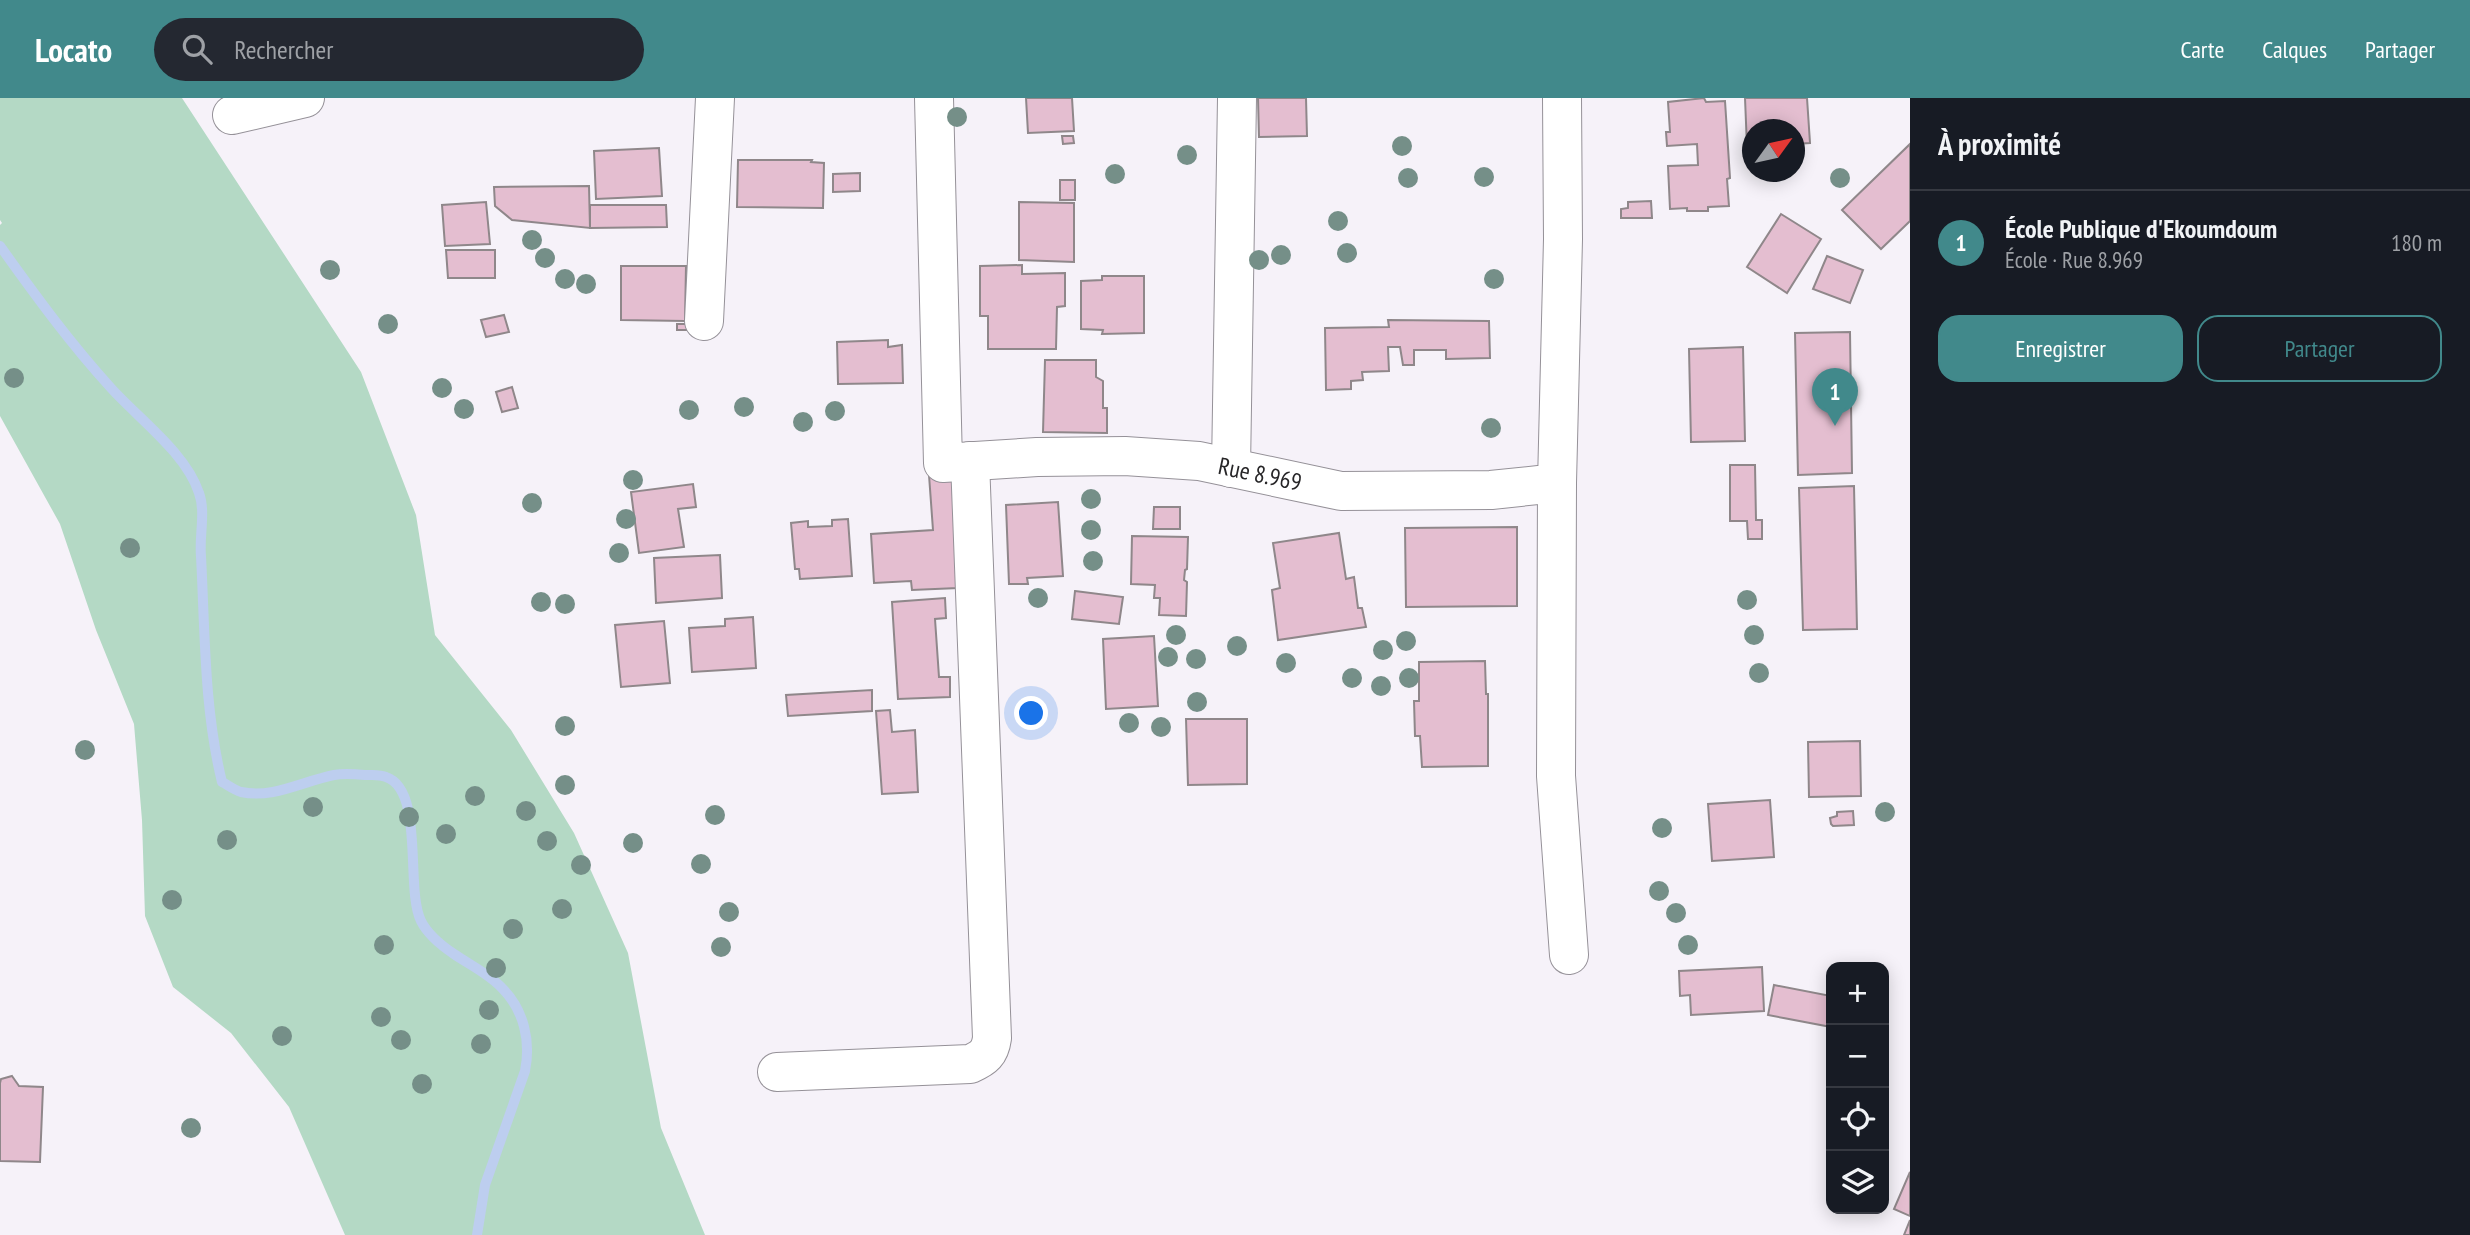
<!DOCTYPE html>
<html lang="fr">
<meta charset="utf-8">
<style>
:root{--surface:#171b24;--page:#242831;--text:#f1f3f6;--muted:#9ea1a6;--line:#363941;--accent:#41898b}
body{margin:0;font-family:"PT Sans Narrow",sans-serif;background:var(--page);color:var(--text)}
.controls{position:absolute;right:21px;bottom:21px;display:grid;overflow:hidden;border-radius:14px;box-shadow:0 4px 18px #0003}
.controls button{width:63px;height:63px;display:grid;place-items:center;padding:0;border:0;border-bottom:2px solid var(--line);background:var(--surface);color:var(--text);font:35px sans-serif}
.compass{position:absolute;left:1742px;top:21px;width:63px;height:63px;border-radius:50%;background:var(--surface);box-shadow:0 4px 18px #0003;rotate:57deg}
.you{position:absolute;left:1032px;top:616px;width:24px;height:24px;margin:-18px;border:5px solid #fff;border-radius:50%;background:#1a73e8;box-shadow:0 0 0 10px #1a73e833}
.badge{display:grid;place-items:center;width:46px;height:46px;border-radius:50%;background:var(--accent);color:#fff;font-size:23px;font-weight:700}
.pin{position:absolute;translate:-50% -58px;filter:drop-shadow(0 2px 4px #0008)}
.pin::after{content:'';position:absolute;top:37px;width:24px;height:21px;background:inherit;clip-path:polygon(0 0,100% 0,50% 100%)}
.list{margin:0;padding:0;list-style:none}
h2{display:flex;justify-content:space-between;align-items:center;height:91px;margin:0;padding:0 28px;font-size:30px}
h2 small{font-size:23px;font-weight:400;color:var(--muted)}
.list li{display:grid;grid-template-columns:46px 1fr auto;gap:21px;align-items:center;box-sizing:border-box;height:105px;padding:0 28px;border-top:2px solid var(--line)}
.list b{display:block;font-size:26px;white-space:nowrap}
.list p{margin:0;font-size:23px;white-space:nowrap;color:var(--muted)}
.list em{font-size:23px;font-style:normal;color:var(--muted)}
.actions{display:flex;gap:14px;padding:21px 28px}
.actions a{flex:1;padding:16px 0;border:2px solid var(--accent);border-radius:21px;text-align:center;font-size:24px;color:var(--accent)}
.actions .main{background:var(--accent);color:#fff}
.icon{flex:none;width:38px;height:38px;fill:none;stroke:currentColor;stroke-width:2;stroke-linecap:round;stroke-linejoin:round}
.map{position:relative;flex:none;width:1910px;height:1137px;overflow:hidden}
header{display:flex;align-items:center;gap:42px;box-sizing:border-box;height:98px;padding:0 35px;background:var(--accent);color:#fff}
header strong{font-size:33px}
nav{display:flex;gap:38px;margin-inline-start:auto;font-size:24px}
.search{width:490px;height:63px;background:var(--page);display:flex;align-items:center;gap:18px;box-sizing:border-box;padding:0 24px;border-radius:38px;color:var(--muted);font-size:26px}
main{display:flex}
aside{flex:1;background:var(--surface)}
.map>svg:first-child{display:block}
</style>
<header>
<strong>Locato</strong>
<div class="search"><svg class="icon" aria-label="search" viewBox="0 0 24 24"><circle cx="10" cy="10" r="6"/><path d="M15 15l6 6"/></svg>Rechercher</div>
<nav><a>Carte</a><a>Calques</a><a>Partager</a></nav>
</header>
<main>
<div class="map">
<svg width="1910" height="1137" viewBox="0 0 1910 1137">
<rect width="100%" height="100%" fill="#f6f2f9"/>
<path fill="#b4d9c5" d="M0 0H182L361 274 416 417 435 537 511 632 574 735 628 855 661 1030 705 1137H345L289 1009 231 935 173 889 145 818 142 722 134 626 96 532 60 426 0 318V127L2 125 0 122Z"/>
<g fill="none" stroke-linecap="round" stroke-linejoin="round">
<path stroke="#bdceef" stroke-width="10" d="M0 148C35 197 70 245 111 290 139 321 186 355 199 395 206 414 199 438 201 458 205 533 204 611 222 684 228 687 234 692 241 694 273 701 303 683 334 677 344 675 355 676 365 677 372 677 380 676 386 679 425 692 405 791 421 823 428 837 442 848 454 856 470 867 489 876 502 890 524 912 531 943 525 973L485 1087 477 1137"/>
</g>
<g fill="#e4bed0" stroke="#8f878a" stroke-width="2">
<path d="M1026 0H1072L1074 33 1028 35Z"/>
<path d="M1258 0H1306L1307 38 1259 39Z"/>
<path d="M1704 0 1706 4 1725 3 1730 80 1727 81 1729 108 1708 109V113H1687V110L1670 111 1668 68 1698 67 1697 46 1667 48 1666 34H1670L1668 4Z"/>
<path d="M1745 0H1807L1810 45 1794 46V32H1752V48L1747 49Z"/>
<path d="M1062 38H1073L1074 45 1063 46Z"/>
<path d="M1910 46V123L1881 151 1842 112Z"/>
<path d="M659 50 662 98 596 101 594 53Z"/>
<path d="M738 62H812L811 64 824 65 823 110 737 109Z"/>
<path d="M860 75V93L833 94V76Z"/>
<rect x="1060" y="82" width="15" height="20"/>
<path d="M589 88 590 130 512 122 495 108 494 89Z"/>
<path d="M1651 103 1652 120H1621V111L1628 110V104Z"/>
<path d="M486 104 490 146 445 148 442 107Z"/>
<path d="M1019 104 1074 105V164L1019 162Z"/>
<path d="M590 107H666L667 129 590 130Z"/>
<path d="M1781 116 1821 141 1787 195 1747 169Z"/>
<path d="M446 152H495V180H448Z"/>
<path d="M1827 158 1863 172 1850 205 1813 191Z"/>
<path d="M1022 167V176L1065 175V208L1057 209 1056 251H988V218H980V168Z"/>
<path d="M621 168H686L685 223 621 222Z"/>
<path d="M1102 178H1144V235L1102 236 1103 232 1081 231V183L1102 182Z"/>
<path d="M504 217 509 234 486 239 481 222Z"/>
<path d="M1388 222 1489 223 1490 260 1446 261V252H1414V267H1403L1400 249H1388L1389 273 1362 274 1363 282 1351 283V291L1326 292 1325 230 1389 229Z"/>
<rect x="677" y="226" width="12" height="6"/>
<path d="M1850 234 1852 375 1798 377 1795 235Z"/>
<path d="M888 242V249L902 247 903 285 838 286 837 244Z"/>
<path d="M1743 249 1745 343 1691 344 1689 251Z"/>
<path d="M1045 262H1096V279L1103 283V310H1107V335L1043 334Z"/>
<path d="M512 289 518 310 502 314 496 294Z"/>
<path d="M1730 367H1755L1756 422H1762V441H1748L1747 423H1730Z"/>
<path d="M954 376 958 490 912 492 911 483 874 485 871 436 933 432 929 377Z"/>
<path d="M693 386 696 409 678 411 684 449 639 455 631 394Z"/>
<path d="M1854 388 1857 531 1803 532 1799 390Z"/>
<path d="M1058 404 1063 478 1027 480 1028 486H1009L1006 407Z"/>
<path d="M1154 409H1180V431H1153Z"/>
<path d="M848 421 852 478 800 481 799 471H795L791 425 808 423V429L832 428V422Z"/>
<path d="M1517 429V508L1406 509 1405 430Z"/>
<path d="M1339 435 1346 481 1354 479 1358 510H1362L1366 529 1278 542 1272 492 1280 490 1273 445Z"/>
<path d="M1132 438 1188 439 1187 471 1185 472 1184 482 1187 484 1186 518 1159 517 1160 500H1154L1155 487 1131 486Z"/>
<path d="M720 457 722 500 656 505 654 460Z"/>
<path d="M1075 493 1123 499 1119 526 1072 521Z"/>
<path d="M945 500 946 520 935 521 939 579H950V599L898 601 892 504Z"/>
<path d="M753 519 756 570 692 574 689 530 725 528V521Z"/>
<path d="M664 523 670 585 621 589 615 527Z"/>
<path d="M1154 538 1158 608 1106 611 1103 541Z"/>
<path d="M1485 563 1486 596H1488V668L1422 669 1420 638H1415L1414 603H1419V564Z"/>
<path d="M872 592V613L788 618 786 597Z"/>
<path d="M890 612 892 634 915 632 918 694 882 696 876 613Z"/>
<path d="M1186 621H1247V686L1188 687Z"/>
<path d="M1860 643 1861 698 1809 699 1808 644Z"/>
<path d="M1770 702 1774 759 1712 763 1708 706Z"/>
<path d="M1853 713 1854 727 1833 728 1831 726 1830 720 1837 718V714Z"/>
<path d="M1762 869 1764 913 1691 917 1690 897 1680 898 1679 873Z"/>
<path d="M1774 887 1831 898V929L1768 917Z"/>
<path d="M12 978 19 988 43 989 40 1064 0 1063V985L1 981Z"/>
<path d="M1910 1074V1118L1894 1111Z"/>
<path d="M1910 1122V1137H1904Z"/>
</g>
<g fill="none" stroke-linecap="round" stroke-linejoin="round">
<defs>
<g id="minor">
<path d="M934 0 943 365 1037 359 1125 358 1199 363 1341 393 1491 392 1557 385 1563 141 1562 0"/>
<path d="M232 17 305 0"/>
<path d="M704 223 715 0"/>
<path d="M1231 370 1237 0"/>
<path d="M1557 385 1556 678 1569 857"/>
<path d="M777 974 970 966C984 960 990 955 992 940L970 363"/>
</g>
</defs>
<use href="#minor" stroke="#959198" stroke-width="40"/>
<use href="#minor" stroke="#fff" stroke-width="38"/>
</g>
<g fill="#758f88">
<circle cx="957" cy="19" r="10"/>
<circle cx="1402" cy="48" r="10"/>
<circle cx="1187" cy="57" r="10"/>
<circle cx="1115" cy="76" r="10"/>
<circle cx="1484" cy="79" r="10"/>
<circle cx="1408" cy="80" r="10"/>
<circle cx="1840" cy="80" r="10"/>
<circle cx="1338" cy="123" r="10"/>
<circle cx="532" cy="142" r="10"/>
<circle cx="1347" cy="155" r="10"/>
<circle cx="1281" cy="157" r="10"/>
<circle cx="545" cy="160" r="10"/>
<circle cx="1259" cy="162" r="10"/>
<circle cx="330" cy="172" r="10"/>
<circle cx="565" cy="181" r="10"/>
<circle cx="1494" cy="181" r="10"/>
<circle cx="586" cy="186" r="10"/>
<circle cx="388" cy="226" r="10"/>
<circle cx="14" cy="280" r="10"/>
<circle cx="442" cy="290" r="10"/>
<circle cx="744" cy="309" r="10"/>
<circle cx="464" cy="311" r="10"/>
<circle cx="689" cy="312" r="10"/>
<circle cx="835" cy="313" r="10"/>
<circle cx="803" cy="324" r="10"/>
<circle cx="1491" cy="330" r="10"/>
<circle cx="633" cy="382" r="10"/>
<circle cx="1091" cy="401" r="10"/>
<circle cx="532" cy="405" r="10"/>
<circle cx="626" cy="421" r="10"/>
<circle cx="1091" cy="432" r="10"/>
<circle cx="130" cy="450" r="10"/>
<circle cx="619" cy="455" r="10"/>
<circle cx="1093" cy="463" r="10"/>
<circle cx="1038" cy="500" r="10"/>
<circle cx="1747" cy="502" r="10"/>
<circle cx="541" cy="504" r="10"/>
<circle cx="565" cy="506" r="10"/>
<circle cx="1176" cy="537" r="10"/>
<circle cx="1754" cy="537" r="10"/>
<circle cx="1406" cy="543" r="10"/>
<circle cx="1237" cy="548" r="10"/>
<circle cx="1383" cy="552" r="10"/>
<circle cx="1168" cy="559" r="10"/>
<circle cx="1196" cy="561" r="10"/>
<circle cx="1286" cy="565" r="10"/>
<circle cx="1759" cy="575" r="10"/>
<circle cx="1352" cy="580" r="10"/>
<circle cx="1409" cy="580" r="10"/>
<circle cx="1381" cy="588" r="10"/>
<circle cx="1197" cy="604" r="10"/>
<circle cx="1129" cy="625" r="10"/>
<circle cx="565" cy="628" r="10"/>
<circle cx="1161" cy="629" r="10"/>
<circle cx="85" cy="652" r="10"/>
<circle cx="565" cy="687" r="10"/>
<circle cx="475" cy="698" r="10"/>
<circle cx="313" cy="709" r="10"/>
<circle cx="526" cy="713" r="10"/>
<circle cx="1885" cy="714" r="10"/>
<circle cx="715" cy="717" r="10"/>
<circle cx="409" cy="719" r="10"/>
<circle cx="1662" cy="730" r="10"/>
<circle cx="446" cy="736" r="10"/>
<circle cx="227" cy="742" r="10"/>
<circle cx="547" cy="743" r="10"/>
<circle cx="633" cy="745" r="10"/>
<circle cx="701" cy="766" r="10"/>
<circle cx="581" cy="767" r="10"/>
<circle cx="1659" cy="793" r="10"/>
<circle cx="172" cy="802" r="10"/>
<circle cx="562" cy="811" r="10"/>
<circle cx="729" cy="814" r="10"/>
<circle cx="1676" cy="815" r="10"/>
<circle cx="513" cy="831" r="10"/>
<circle cx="384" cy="847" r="10"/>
<circle cx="1688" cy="847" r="10"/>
<circle cx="721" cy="849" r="10"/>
<circle cx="496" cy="870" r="10"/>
<circle cx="489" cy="912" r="10"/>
<circle cx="381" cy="919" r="10"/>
<circle cx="282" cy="938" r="10"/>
<circle cx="401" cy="942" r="10"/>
<circle cx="481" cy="946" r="10"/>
<circle cx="422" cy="986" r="10"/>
<circle cx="191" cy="1030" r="10"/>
</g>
<g text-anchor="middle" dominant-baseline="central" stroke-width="5" stroke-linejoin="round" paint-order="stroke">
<g font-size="24" fill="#272628" stroke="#fff">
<text transform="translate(1260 376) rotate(12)">Rue 8.969</text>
</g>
</g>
</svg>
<div class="controls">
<button>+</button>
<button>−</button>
<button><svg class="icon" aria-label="locate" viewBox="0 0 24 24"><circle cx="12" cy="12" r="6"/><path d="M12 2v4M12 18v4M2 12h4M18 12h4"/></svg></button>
<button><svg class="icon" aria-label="layers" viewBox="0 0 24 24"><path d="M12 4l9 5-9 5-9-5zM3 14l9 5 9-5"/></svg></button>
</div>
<svg class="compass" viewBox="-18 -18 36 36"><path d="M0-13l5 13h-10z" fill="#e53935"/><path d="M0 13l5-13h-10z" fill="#9ea1a6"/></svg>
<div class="you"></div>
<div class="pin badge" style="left:1835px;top:328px">1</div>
</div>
<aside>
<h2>À proximité<small></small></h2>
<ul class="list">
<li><span class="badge">1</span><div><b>École Publique d'Ekoumdoum</b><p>École · Rue 8.969</p></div><em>180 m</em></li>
</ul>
<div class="actions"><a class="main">Enregistrer</a><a>Partager</a></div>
</aside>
</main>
